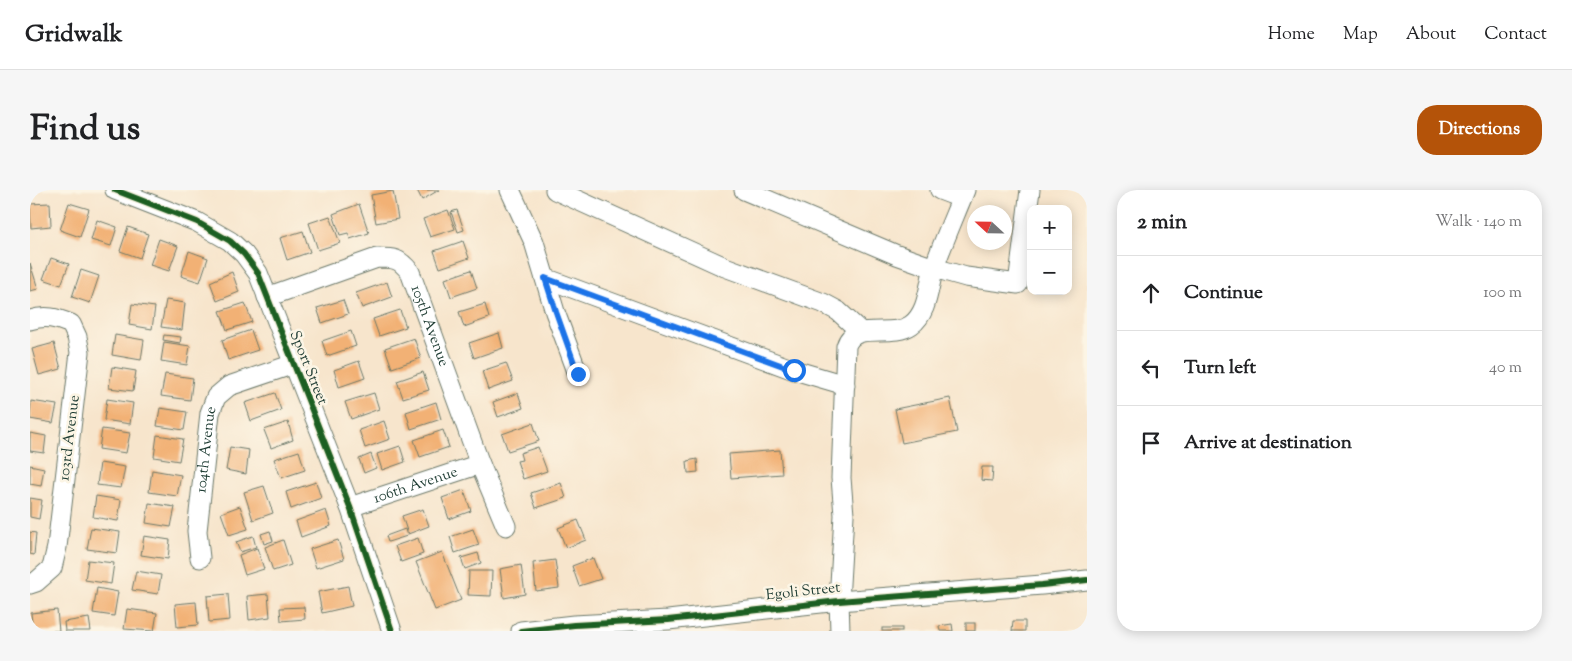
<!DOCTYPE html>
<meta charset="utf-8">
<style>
:root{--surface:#fff;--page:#f6f6f6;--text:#202124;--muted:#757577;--line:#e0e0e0;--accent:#b45309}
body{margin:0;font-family:"Sorts Mill Goudy",serif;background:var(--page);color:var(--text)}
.controls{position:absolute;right:15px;top:15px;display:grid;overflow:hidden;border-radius:10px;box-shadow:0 2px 12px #0003}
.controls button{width:45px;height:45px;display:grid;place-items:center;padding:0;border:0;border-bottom:1px solid var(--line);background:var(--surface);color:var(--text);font:25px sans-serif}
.compass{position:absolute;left:937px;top:15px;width:45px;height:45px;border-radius:50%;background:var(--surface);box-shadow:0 2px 12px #0003;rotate:292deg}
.stop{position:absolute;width:15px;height:15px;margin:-11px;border:4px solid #1a73e8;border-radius:50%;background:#fff}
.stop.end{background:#1a73e8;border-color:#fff;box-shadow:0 1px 5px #0008}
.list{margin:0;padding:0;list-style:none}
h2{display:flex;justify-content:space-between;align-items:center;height:65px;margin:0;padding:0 20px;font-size:21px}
h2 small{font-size:16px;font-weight:400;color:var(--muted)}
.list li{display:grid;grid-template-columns:32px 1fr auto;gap:15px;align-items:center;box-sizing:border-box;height:75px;padding:0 20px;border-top:1px solid var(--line)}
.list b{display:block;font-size:19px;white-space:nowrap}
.list em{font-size:16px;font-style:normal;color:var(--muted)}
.icon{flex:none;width:28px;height:28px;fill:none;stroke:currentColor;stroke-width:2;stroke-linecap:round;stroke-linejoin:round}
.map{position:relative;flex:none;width:1057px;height:441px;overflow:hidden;border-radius:20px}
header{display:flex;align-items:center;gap:30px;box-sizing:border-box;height:70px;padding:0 25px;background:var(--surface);border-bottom:1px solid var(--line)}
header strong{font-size:24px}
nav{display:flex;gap:28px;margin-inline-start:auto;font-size:18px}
.intro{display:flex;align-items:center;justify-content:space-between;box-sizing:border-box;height:120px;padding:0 30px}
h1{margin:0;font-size:35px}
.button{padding:12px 22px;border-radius:20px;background:var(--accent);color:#fff;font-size:18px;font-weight:700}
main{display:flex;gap:30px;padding:0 30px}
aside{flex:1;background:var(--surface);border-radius:20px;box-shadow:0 2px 12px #0003}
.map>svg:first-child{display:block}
</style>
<header>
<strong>Gridwalk</strong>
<nav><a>Home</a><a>Map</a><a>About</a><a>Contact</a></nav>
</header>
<div class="intro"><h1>Find us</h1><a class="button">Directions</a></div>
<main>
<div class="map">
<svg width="1057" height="441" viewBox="0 0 1057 441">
<rect width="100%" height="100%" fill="#fcf5e5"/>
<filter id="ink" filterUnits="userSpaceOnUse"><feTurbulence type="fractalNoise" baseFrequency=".02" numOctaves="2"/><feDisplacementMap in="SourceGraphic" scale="10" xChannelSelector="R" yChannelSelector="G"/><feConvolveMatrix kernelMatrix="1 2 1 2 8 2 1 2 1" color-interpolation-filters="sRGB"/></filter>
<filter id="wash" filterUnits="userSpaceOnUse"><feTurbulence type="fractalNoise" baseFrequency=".0096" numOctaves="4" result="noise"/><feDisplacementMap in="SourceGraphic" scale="20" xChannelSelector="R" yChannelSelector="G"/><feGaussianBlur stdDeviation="1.12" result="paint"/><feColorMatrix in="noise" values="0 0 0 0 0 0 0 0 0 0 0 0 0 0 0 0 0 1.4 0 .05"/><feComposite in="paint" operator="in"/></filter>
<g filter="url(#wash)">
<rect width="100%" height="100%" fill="#f7e5cc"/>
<g id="blocks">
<g fill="#f2b175">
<path d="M387 0H409L392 10Z"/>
<path d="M363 1 368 29 346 33 341 5Z"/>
<path d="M20 13 21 36 1 38 0 14Z"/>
<path d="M39 13 59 19 50 47 30 40Z"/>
<path d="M329 14 339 43 320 49 318 43 310 45 303 24Z"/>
<path d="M418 20 425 39 400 47 393 29Z"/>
<path d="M427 20 434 40 428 42 421 22Z"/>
<path d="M300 26 310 53 288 60 279 33Z"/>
<path d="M67 30 87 37 81 56 61 50Z"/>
<path d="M98 37 118 44 110 68 90 61Z"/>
<path d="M273 41 280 62 257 70 250 48Z"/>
<path d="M129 49 148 56 139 81 120 75Z"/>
<path d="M433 51 439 68 410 78 404 61Z"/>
<path d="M159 61 178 68 170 92 151 86Z"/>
<path d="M21 68 39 74 31 95 13 89Z"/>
<path d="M0 73 8 99 0 101Z"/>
<path d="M51 80 69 86 60 113 42 107Z"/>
<path d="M441 80 447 98 421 107 415 89Z"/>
<path d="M202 82 209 102 187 111 180 92Z"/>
<path d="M357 92 362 107 332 118 326 103Z"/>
<path d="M136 110 155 113 152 140 131 137Z"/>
<path d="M313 110 318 124 292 133 287 118Z"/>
<path d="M215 113 222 132 197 140 190 121Z"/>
<path d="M102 114 125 117 122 139 99 135Z"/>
<path d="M455 114 459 128 434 137 429 122Z"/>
<path d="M370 120 376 137 349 146 343 129Z"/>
<path d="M221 140 228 160 198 170 192 150Z"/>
<path d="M321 141 326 156 297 166 292 151Z"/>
<path d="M469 143 473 158 444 168 439 153Z"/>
<path d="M85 145 114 150 111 170 82 165Z"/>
<path d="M134 145 151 147 150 153 133 150Z"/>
<path d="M384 148 391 168 362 178 355 158Z"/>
<path d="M134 152 160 156 157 175 131 171Z"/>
<path d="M24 153 31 179 9 185 2 159Z"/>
<path d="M329 171 335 188 309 197 304 180Z"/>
<path d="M476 173 483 191 458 200 452 181Z"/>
<path d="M82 177 106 181 103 201 79 198Z"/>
<path d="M393 182 399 200 373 208 367 191Z"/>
<path d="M135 184 163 188 160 210 131 206Z"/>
<path d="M245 203 251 220 221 231 215 213Z"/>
<path d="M344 203 349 219 321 229 315 212Z"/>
<path d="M488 203 493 218 468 227 463 212Z"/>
<path d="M920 208 927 242 872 253 865 219Z"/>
<path d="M77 209 103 213 100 234 74 230Z"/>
<path d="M1 211 27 215 23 233 0 229Z"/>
<path d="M406 212 411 229 381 239 376 222Z"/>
<path d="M130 218 157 222 154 240 127 236Z"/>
<path d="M354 231 360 249 335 258 329 240Z"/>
<path d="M258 232 263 250 241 258 234 240Z"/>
<path d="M503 233 509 251 478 261 472 244Z"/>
<path d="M72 239 100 243 96 263 69 259Z"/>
<path d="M413 240 419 257 390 267 384 250Z"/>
<path d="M0 243 16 246 14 263 0 261Z"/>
<path d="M127 245 153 249 149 271 124 267Z"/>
<path d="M370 256 375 272 352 280 347 264Z"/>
<path d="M200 257 219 260 216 284 196 280Z"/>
<path d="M508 257 517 281 493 289 487 271 492 270 490 263Z"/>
<path d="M750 260 752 284 701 288 699 264Z"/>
<path d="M269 261 275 280 251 288 244 269Z"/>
<path d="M341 264 346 278 334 283 329 269Z"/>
<path d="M667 269 668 282 658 283 657 271Z"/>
<path d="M70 273 95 277 91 298 67 295Z"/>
<path d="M0 275 14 278 11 296 0 294Z"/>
<path d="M952 277H963L962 291 951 290Z"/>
<path d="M122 280 151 285 147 306 119 302Z"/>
<path d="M286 292 291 308 261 319 256 302Z"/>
<path d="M531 293 536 308 506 318 501 303Z"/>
<path d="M234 296 243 323 223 330 214 302Z"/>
<path d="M434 300 441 321 419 329 412 308Z"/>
<path d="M66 306 91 310 88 331 63 327Z"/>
<path d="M0 308 12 310 9 329 0 327Z"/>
<path d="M119 313 145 317 141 337 116 333Z"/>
<path d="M210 316 218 339 199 345 191 323Z"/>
<path d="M393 319 399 336 378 344 372 326Z"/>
<path d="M296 320 301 336 271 347 266 331Z"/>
<path d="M548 330 556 350 536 358 528 338Z"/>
<path d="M61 338 90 342 87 363 57 359Z"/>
<path d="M375 339 377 346 358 352 356 346Z"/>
<path d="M443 339 449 355 425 363 420 347Z"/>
<path d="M240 341 243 351 234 354 231 344Z"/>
<path d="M0 342 6 343 4 365 0 364Z"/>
<path d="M114 346 140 350 138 369 111 365Z"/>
<path d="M223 346 226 357 210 362 206 352Z"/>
<path d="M388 348 393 364 371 372 365 356Z"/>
<path d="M253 350 261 375 243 381 235 357Z"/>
<path d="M308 350 314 369 286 378 280 359Z"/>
<path d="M227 358 234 379 215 385 209 365Z"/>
<path d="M412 362 431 410 405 420 386 372Z"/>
<path d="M448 363 451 373 435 379 431 368Z"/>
<path d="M563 368 571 389 549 396 542 376Z"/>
<path d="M58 370 84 373 81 394 55 390Z"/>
<path d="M525 370 529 398 506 401 503 373Z"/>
<path d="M491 375 495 404 474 408 470 379Z"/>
<path d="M106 381 131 385 128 404 102 400Z"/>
<path d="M439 381H462L461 406 438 405Z"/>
<path d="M318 396 322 416 292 423 288 402Z"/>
<path d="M67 398 88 402 84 426 63 423Z"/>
<path d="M198 404 200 430 179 432 177 406Z"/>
<path d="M238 404 240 427 219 430 217 406Z"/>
<path d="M166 412 168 435 147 437 145 414Z"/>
<path d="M274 417 275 429 251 431 250 418Z"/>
<path d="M97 419 127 423 124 441 94 439Z"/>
<path d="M27 420 29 441H3L1 423Z"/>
<path d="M59 428 61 441H35L34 432Z"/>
<path d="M983 431H995V441H982Z"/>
<rect x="936" y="433" width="9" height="8"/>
<path d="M922 434 923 441H910L909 436Z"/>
<rect x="852" y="438" width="20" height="3"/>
</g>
</g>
</g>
<g filter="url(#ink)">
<use href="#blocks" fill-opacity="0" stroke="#6b7869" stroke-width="1"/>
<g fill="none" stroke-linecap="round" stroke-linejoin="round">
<defs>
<g id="minor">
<path d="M85 0 167 32 200 51 214 64 228 83 320 317 362 441"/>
<path d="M480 0 504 52 525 122 548 184"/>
<path d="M525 0 695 77 793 113 808 121 831 142"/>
<path d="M714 0 867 65 904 78 936 87 988 94 1000 0"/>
<path d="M910 0 931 8"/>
<path d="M515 88 764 180 815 195"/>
<path id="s1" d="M237 107 347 68C364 68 369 68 380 82L450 274 476 336"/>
<path d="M0 130C16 125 26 128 41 134L47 147 50 162 27 357 22 378 6 392 0 394"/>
<path id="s2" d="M320 317 450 274"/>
<path id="s3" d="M170 368 167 341 180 223 186 207 199 196 264 174"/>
<path d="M491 441 544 435 638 430 809 411 1012 395 1057 390"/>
<path d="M810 441 809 411 814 325 811 288 816 156C824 130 861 149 881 135 899 122 898 95 905 75 914 50 925 25 935 0"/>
</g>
</defs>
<use href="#minor" stroke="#6b7869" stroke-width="21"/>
<use href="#minor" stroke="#fff" stroke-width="19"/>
<defs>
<g id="cycleway">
<path d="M85 0 167 32 200 51 214 64 228 83 320 317 362 441"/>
<path d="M491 441 544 435 638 430 809 411 1012 395 1057 390"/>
</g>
</defs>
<use href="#cycleway" stroke="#fcf5e5" stroke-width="9"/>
<use href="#cycleway" stroke="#1b5e20" stroke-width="6"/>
</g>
</g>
<g fill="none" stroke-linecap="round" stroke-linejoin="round" filter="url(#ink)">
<path stroke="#1a73e8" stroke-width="6" d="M548 184 526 122 515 88 764 180"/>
</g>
<g text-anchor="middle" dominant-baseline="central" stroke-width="5" stroke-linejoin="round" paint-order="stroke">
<g font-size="15" fill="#1f3d34" stroke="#fcf5e5">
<text stroke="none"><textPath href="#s1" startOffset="212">105th Avenue</textPath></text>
<text transform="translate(278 178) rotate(68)">Sport Street</text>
<text transform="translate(40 248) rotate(-83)">103rd Avenue</text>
<text stroke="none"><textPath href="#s3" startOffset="109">104th Avenue</textPath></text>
<text stroke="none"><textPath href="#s2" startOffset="69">106th Avenue</textPath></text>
<text transform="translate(773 402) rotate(-6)">Egoli Street</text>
</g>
</g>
</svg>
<div class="controls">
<button>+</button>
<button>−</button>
</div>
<svg class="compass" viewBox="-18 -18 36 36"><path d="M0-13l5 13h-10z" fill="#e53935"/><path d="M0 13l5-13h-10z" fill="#757577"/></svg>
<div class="stop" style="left:764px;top:180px"></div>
<div class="stop end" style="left:548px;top:184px"></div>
</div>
<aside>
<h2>2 min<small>Walk · 140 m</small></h2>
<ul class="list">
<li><svg class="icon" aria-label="ahead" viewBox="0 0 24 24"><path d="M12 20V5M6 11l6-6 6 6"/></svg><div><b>Continue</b></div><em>100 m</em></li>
<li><svg class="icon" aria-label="left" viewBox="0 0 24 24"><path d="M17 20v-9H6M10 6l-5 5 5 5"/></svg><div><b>Turn left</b></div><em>40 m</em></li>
<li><svg class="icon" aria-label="arrive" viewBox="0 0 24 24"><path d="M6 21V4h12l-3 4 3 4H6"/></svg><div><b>Arrive at destination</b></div></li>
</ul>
</aside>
</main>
